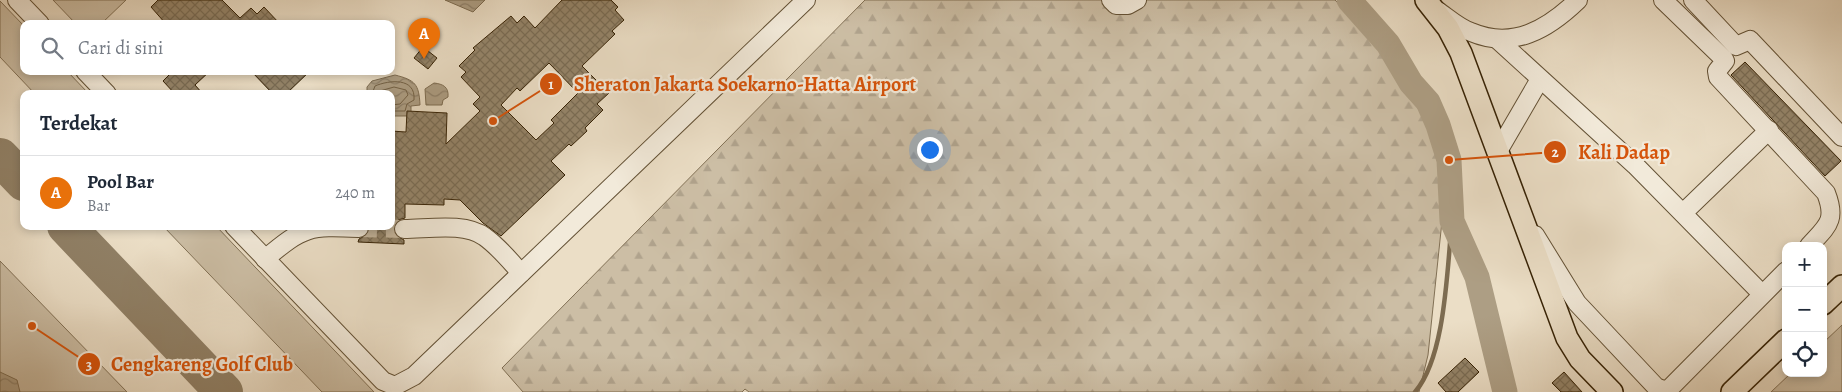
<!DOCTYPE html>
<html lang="id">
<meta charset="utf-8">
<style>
:root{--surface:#fff;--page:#f2f2f3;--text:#1f2937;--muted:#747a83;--line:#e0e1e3;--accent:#0f766e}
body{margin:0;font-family:Alegreya,serif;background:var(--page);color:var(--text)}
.controls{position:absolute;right:15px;bottom:15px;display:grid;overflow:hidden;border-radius:10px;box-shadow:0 2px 8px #0003}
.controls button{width:45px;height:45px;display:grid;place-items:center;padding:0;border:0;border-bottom:1px solid var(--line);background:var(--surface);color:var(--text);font:25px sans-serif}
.you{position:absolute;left:929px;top:149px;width:18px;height:18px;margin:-12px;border:4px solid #fff;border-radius:50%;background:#1a73e8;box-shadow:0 0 0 8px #1a73e833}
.badge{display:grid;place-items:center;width:32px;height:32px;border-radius:50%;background:var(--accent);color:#fff;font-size:16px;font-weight:700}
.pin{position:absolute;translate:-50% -41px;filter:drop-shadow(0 1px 2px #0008)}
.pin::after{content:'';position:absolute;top:26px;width:18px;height:15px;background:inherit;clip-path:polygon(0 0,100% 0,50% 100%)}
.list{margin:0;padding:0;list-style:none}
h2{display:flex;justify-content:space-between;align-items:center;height:65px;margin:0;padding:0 20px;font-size:21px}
h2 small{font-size:16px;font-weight:400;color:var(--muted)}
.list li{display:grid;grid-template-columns:32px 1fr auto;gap:15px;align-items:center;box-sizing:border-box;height:75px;padding:0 20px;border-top:1px solid var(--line)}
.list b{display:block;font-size:19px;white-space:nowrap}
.list p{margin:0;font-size:16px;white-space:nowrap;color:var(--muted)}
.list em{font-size:16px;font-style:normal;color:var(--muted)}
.icon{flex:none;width:28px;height:28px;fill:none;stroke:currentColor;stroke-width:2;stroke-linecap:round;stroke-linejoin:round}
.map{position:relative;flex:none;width:1842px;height:392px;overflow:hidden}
.search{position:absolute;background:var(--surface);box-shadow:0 2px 8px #0003;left:20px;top:20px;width:375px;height:55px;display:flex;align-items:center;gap:12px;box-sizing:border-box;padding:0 18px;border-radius:10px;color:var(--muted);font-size:19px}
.panel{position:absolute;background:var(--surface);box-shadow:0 2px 8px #0003;left:20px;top:90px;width:375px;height:140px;border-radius:10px}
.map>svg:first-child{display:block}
</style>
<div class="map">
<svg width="1842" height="392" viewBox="0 0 1842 392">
<defs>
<pattern id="forest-firs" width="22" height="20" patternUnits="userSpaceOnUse" patternTransform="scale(1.25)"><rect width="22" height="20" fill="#ccbea5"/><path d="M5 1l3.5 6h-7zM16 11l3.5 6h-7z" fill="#b0a38d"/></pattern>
<pattern id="water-waves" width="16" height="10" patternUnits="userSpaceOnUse" patternTransform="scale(1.25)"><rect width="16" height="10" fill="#ad9e84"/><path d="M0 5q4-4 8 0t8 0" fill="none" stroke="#8e806a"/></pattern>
<pattern id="building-cross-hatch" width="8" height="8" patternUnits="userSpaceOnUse" patternTransform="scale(1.25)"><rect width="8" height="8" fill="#948469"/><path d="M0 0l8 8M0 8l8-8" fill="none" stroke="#7a6c54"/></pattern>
</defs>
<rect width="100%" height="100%" fill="#ebdec6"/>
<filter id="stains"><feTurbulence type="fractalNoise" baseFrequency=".004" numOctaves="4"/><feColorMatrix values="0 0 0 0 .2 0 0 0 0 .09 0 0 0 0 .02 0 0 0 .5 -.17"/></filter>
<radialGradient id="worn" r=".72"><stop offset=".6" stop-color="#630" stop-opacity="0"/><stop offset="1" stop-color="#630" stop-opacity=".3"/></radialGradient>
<g fill="#ccbea5" stroke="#817055">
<path d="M53 0H126L101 24H76Z"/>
<path d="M0 1 24 26V71H67L89 94H35L0 57Z"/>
<path d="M163 226H216L374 392H322Z"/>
<path d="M0 261 127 392H0Z"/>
<path d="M1842 325V392H1771L1791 373H1823V343Z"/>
</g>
<path fill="url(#forest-firs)" stroke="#817055" d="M865 0H1335L1381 48 1432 131 1438 164 1442 221 1428 355 1419 392H749L745 389 742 392H523L502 368Z"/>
<g fill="url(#water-waves)" stroke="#7d6c51">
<path d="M445 0H485L473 12Z"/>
<path d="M395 75C415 80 419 84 420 105L411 106V116H391V94H367V87L372 81Z"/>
<path d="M434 83C443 84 449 87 448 97L443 100 442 105H426L425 89Z"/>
<path d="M0 372 17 380 20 392H0Z"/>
</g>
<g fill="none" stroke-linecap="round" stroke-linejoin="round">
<g stroke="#726044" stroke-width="1">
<path d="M372 94 375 86C389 80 416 77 414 100L407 104 405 111H391"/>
<path d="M379 94 380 91 394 87 406 90 408 95 400 104 391 105"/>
</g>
<path stroke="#7d6c51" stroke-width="4.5" d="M1415 392C1446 356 1447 267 1452 221"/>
<path stroke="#ad9e84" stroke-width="25" d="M1349 0 1388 44 1411 83 1428 102 1438 125 1449 160 1452 221 1477 277 1505 392"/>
<g stroke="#908066" stroke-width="38">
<path d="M0 157 24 182"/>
<path d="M66 226 224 392"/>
</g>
</g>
<g fill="url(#building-cross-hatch)" stroke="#362205" fill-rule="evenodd">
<path d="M158 0H222L240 18 251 8 257 14 264 7 280 24H166L151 7Z"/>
<path d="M562 0H611L618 7 615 10 624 20 612 31 615 34 582 66 609 93 597 104 603 110 585 128 587 131 571 146 569 144 551 161 565 175 501 236 483 223 460 200 444 199V205L405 204V218L398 220 393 229 395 235 404 240V244L358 242 359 239 368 234 369 226H391V131L406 132 407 111 447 113 446 144 480 111 473 104 480 97 461 77 466 72 459 66 475 50 473 48 511 16 517 23 524 16 535 28ZM549 63 578 93 551 120 554 123 536 140 501 105 517 88 520 91Z"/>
<path d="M423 47 437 58 428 69 414 58Z"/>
<path d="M1745 62 1841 161 1825 176 1731 75Z"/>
<path d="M173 71H210L195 85 203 94H175L163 81Z"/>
<path d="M251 71H310L286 94H273Z"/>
<path d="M1465 358 1479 372 1458 392H1446L1438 383Z"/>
<path d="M1564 372 1582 392H1561L1552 383Z"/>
</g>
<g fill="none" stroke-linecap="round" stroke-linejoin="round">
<path stroke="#c7b89f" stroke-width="18" stroke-dasharray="18 9" stroke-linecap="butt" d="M359 228 404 229"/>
<defs>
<g id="minor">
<path d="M17 0 40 24"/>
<path d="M1111 0 1116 5H1128L1137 0"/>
<path d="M1663 0 1724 59 1725 61 1717 71 1718 77 1826 193C1837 221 1827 226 1809 246"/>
<path d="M1693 0 1736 46 1750 40 1842 137"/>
<path d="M1438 11C1448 18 1459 28 1471 32 1513 50 1548 29 1578 0"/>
<path d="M1497 39 1635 165 1762 294"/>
<path d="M85 71 107 94"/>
<path d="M1497 153 1540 79"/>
<path d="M1683 213 1769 130"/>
<path d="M234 226 383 381 395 386 414 376 806 0"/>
<path d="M404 229C428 229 465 222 485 237 499 247 510 261 521 273"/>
<path d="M1535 235 1577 303 1656 387 1663 390 1669 389 1786 271"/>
<path d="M265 259C304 226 309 226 359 228"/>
</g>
<g id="major">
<path d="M1426 0 1448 28 1461 53 1567 338 1580 359 1612 392"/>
<path d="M1823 304 1842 286"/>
<path d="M1732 392 1786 340"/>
</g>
</defs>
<use href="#minor" stroke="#635135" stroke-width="20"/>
<use href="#major" stroke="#362205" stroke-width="24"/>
<use href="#minor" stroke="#f2eada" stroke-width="18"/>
<use href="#major" stroke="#ebdec6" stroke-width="21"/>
</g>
<path fill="none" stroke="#d6540b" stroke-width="2" d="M493 121L551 84M1449 160L1555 152M32 326L89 364"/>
<g fill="#d6540b" stroke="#f2eada" stroke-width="2">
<circle cx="493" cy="121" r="5"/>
<circle cx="1449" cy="160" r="5"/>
<circle cx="32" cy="326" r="5"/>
<circle cx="551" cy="84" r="12"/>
<circle cx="1555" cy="152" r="12"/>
<circle cx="89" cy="364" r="12"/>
</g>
<g font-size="15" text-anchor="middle" font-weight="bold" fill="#fff">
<text x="551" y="89">1</text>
<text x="1555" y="157">2</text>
<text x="89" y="370">3</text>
</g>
<g font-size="20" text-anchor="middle" font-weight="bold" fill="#d6540b" stroke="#f2eada" stroke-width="4.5" stroke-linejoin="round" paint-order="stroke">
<text x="745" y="91">Sheraton Jakarta Soekarno-Hatta Airport</text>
<text x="1624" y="159">Kali Dadap</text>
<text x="202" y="371">Cengkareng Golf Club</text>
</g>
<rect width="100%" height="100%" filter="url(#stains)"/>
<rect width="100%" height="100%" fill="url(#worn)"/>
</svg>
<div class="controls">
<button>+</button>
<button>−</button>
<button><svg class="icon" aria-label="locate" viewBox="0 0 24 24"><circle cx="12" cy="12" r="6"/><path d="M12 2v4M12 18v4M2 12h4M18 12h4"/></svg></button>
</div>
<div class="you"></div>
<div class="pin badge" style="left:424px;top:59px;background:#e8710a">A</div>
<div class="search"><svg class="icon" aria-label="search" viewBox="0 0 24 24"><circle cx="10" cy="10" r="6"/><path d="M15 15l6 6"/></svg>Cari di sini</div>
<section class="panel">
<h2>Terdekat<small></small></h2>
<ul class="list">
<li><span class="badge" style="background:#e8710a">A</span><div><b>Pool Bar</b><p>Bar</p></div><em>240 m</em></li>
</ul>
</section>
</div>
